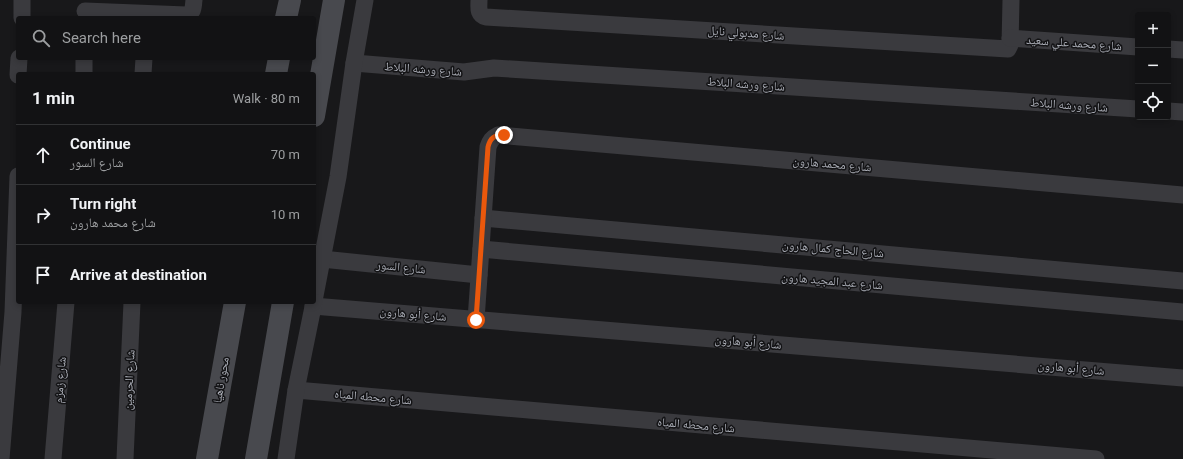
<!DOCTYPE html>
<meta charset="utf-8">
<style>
:root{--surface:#121214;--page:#1b1b1d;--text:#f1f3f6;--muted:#9c9ea0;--line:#313234}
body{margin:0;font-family:Roboto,"Noto Naskh Arabic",sans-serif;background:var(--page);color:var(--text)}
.controls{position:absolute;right:12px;top:12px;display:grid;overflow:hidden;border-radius:4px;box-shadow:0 2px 6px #0003}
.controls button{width:36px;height:36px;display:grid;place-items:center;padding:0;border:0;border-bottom:1px solid var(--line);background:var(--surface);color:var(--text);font:20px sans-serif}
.stop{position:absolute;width:12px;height:12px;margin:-9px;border:3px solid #ea580c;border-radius:50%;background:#fff}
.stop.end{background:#ea580c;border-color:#fff;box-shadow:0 1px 4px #0008}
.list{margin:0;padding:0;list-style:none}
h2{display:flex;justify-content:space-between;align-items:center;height:52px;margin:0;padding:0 16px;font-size:17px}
h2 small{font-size:13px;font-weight:400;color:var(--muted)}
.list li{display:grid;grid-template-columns:26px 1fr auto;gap:12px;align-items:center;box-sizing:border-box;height:60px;padding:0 16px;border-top:1px solid var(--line)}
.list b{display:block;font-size:15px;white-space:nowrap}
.list p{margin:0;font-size:13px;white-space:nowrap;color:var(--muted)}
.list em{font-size:13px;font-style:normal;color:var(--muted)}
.icon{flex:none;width:22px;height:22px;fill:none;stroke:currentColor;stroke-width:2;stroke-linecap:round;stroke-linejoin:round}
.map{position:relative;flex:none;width:1183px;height:459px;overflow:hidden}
.search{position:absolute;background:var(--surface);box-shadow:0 2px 6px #0003;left:16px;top:16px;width:300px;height:44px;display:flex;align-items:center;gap:10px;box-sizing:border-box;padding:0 14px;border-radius:4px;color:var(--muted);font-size:15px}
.panel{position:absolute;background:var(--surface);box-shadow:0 2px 6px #0003;left:16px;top:72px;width:300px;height:232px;border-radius:4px}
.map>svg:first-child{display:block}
</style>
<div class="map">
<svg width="1183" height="459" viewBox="0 0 1183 459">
<rect width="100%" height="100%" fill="#18181a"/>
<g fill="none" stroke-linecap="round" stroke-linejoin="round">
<g stroke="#3a3a3e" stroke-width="17">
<path d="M479 0C479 7 477 15 486 17L1008 49 1010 45 1011 0"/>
<path d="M85 11 186 15C194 12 193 8 194 0"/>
<path d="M22 18V0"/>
<path d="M1010 38 1138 47"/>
<path d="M1168 49 1183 50"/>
<path d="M354 63 464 72 494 68 1138 109"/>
<path d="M84 74V58"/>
<path d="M143 74 144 58"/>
<path d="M18 75 19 58"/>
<path d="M1168 111 1183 112"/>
<path d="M483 218 1183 281"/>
<path d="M481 249 1183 312"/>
<path d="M322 259 479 275"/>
<path d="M314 301 338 177 354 63 365 0"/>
<path d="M313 306 1183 378"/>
<path d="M476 320 488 147C490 141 492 138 498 135L1183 195"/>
<path d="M296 390 1096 459"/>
<path d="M1 459 13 312 18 176"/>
<path d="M53 459 66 302"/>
<path d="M125 459 132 302"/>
<path d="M286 459 296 390 314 302"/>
</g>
<g stroke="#48494e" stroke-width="22">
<path d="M286 18 290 0"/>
<path d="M276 74 279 58"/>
<path d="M314 116 334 0"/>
<path d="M207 459 235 302"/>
<path d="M256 459 283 302"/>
</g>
</g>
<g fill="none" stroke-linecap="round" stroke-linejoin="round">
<path stroke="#ea580c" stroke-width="5" d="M476 320 488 147C490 138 494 135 504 135"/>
</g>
<g text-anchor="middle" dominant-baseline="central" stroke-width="3" stroke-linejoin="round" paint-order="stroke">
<g font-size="12" fill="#acafb8" stroke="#131315">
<text transform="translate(746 33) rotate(4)">شارع مدبولي نايل</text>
<text transform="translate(1074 43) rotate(4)">شارع محمد علي سعيد</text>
<text transform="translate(423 69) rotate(4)">شارع ورشه البلاط</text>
<text transform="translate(746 84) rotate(4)">شارع ورشه البلاط</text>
<text transform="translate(1069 105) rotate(4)">شارع ورشه البلاط</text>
<text transform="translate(832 164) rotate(5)">شارع محمد هارون</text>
<text transform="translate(833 249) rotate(5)">شارع الحاج كمال هارون</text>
<text transform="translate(401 267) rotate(6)">شارع السور</text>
<text transform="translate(832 281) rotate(5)">شارع عبد المجيد هارون</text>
<text transform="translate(413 314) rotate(5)">شارع أبو هارون</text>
<text transform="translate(748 342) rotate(5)">شارع أبو هارون</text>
<text transform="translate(1071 368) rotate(5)">شارع أبو هارون</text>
<text transform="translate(60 380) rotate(-85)">شارع زمزم</text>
<text transform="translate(129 380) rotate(-87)">شارع الحرمين</text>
<text transform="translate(221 380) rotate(-80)">محور ناهيا</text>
<text transform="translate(373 397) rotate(5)">شارع محطه المياه</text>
<text transform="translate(696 425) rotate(5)">شارع محطه المياه</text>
</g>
</g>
</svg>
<div class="controls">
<button>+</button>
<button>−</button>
<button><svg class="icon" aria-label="locate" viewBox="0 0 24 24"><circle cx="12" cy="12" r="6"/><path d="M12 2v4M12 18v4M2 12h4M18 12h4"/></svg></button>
</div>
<div class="stop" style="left:476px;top:320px"></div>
<div class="stop end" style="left:504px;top:135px"></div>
<div class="search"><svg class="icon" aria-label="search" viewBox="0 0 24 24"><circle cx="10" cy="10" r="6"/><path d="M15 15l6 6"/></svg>Search here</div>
<section class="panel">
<h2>1 min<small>Walk · 80 m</small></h2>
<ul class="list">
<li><svg class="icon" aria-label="ahead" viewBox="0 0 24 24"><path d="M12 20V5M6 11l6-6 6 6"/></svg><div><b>Continue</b><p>شارع السور</p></div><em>70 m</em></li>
<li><svg class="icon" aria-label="right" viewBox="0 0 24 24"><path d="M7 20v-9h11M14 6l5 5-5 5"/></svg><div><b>Turn right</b><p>شارع محمد هارون</p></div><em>10 m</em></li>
<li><svg class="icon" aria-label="arrive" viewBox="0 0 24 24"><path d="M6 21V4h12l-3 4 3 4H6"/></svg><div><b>Arrive at destination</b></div></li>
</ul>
</section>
</div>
